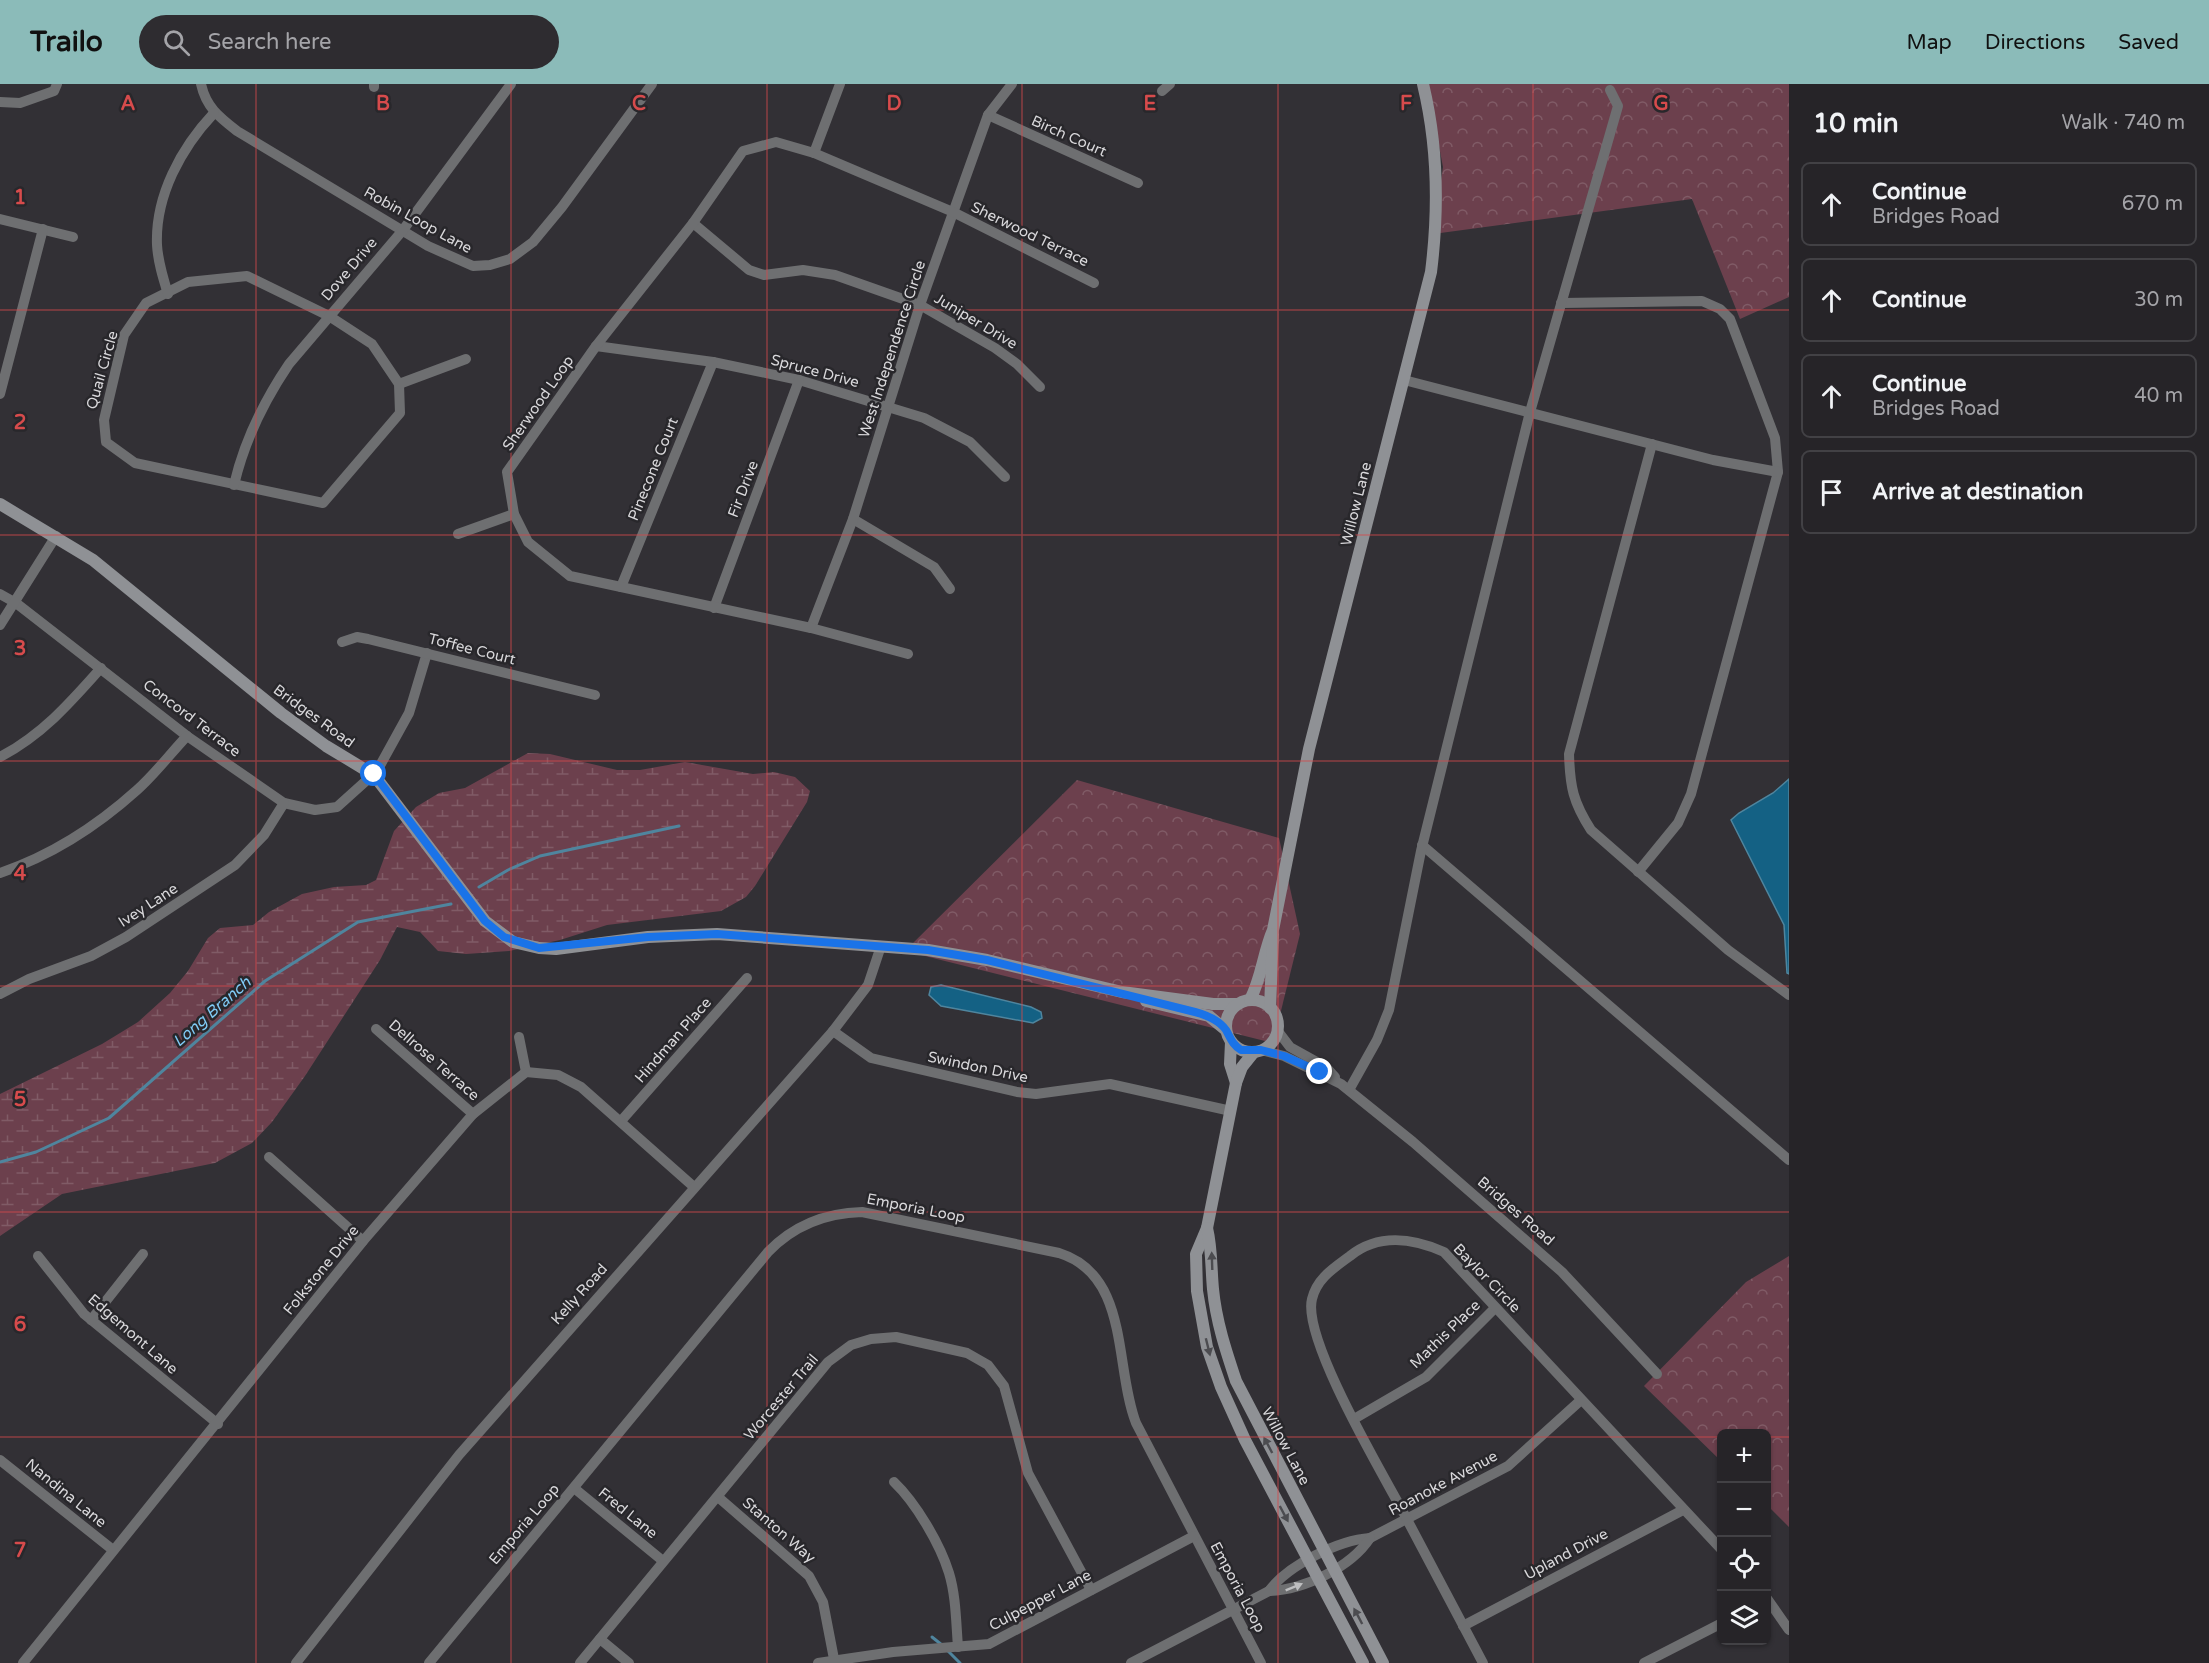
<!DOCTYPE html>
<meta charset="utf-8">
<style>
:root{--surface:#262428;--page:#2e2c30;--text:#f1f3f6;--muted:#a4a4a8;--line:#424145;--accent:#8bbbb9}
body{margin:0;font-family:"Varela Round",sans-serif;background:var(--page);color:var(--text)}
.controls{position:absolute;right:18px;bottom:18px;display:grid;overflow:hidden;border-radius:9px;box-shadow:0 2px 4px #0004}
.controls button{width:54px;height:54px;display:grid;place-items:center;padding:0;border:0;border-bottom:2px solid var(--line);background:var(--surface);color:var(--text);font:30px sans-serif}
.stop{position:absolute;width:18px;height:18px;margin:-14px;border:4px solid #1a73e8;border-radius:50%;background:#fff}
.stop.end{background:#1a73e8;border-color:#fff;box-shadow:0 2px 6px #0008}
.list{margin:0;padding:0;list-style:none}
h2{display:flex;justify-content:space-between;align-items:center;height:78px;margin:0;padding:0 24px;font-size:26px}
h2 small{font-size:20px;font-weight:400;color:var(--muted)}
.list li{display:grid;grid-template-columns:39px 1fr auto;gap:18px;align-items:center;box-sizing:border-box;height:84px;margin:0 12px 12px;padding:0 12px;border:2px solid var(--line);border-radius:9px}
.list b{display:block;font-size:22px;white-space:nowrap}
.list p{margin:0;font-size:20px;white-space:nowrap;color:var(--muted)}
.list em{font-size:20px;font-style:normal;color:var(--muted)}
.icon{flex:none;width:33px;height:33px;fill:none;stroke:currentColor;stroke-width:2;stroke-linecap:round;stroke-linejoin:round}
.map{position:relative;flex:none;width:1789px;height:1579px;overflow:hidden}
header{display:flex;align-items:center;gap:36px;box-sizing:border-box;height:84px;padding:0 30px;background:var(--accent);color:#111}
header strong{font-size:28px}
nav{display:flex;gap:33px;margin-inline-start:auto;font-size:21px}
.search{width:420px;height:54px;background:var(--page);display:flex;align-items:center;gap:15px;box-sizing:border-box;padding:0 21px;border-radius:33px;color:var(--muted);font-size:22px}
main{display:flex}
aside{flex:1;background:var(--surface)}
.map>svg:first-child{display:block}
</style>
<header>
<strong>Trailo</strong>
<div class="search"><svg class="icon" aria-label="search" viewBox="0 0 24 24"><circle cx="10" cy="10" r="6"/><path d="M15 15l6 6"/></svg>Search here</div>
<nav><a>Map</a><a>Directions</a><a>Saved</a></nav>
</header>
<main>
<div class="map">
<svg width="1789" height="1579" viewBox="0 0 1789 1579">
<defs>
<pattern id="forest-crowns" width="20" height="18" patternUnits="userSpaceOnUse" patternTransform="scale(1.5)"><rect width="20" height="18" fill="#6c404d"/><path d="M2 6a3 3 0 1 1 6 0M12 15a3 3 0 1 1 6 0" fill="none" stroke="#805b66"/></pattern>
<pattern id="wetland-marsh" width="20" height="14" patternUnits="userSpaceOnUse" patternTransform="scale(1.5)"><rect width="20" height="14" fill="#6c404d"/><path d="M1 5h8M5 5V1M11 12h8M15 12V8" fill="none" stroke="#805b66"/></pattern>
</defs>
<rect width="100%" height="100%" fill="#323035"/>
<g fill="url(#forest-crowns)">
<path d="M1421 0H1789V213L1740 235 1692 115 1433 150 1443 83 1432 25Z"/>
<path d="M1077 696 1279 754 1300 850 1273 959 905 867Z"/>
<path d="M1789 1172V1443L1767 1421 1766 1350H1722L1721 1377 1644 1302 1746 1198Z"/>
</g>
<path fill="url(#wetland-marsh)" d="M528 669 550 670 617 686H640L685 678 753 690 774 688 795 693 810 707 807 718 755 802 746 813 721 827 607 841 560 856 509 867 466 870 438 867 420 848 397 843 380 876 305 992 272 1038 252 1059 215 1079 62 1110 0 1152V1010L102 960 138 938 170 909 188 887 208 854 220 844 253 841 269 828 302 810 334 803 366 801 376 796 394 747 416 723 439 709 465 704Z"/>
<g fill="#146184" stroke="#4f859e" stroke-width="1.5">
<path d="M1789 695V890L1787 889 1784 841 1731 736 1739 729 1773 709Z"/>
<path d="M941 901 1031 923 1041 928 1042 934 1033 939 941 922 929 911 931 903Z"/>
</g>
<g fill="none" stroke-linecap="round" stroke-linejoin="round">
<g stroke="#4f859e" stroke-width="3">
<path d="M479 803 508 786 540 772 679 742"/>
<path d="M0 1078 36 1068 109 1034 265 897 358 838 451 820"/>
<path d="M932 1553 942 1561"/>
<path d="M947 1566 960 1579"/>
</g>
<g stroke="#6e6f71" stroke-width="10">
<path d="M201 0C206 23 219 33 237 47L428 162 473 182 490 181 510 175 533 158 562 123 652 0"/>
<path d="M374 0V3"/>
<path d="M1162 7 1170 0"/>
<path d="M0 18 20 19 54 7 57 0"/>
<path d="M988 31 1138 99"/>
<path d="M814 69 840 0"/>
<path d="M0 135 73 153"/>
<path d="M693 139 749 186 764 191 803 186 835 191 920 221 995 264 1017 280 1040 303"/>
<path d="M247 192 329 232 372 260 399 300 400 329 323 419 135 379 106 358 104 336 124 251 146 219 188 198Z"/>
<path d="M168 210C163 194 158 178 157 161 155 112 181 64 214 29"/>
<path d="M1561 219 1702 217 1720 225 1730 235 1775 354 1778 388 1691 710 1678 739 1638 788"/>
<path d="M596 262 713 278 799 296 924 334 970 358 1005 393"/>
<path d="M1404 296 1713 376 1778 388"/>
<path d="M399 300 466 275"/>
<path d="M0 310 43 145"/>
<path d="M1652 360 1569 670C1570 703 1573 718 1591 746L1728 866 1789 911"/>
<path d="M234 401C244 358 264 317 289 280L403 146 511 0"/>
<path d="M853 435 934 483 950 505"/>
<path d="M458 450 514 430"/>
<path d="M621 503 713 278"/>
<path d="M0 510 16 519 187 652 284 719 315 726 337 723 377 687 409 629 427 569"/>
<path d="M714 524 799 296"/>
<path d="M0 541 56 452"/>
<path d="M811 544 853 435 920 221 988 31 1012 0"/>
<path d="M342 558 357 553 368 555 595 611"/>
<path d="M908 570 811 544 570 492 528 458 514 430 507 388 596 262 693 139 743 67 776 58 814 69 953 128 1094 199"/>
<path d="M0 673C42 651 70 619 101 584"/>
<path d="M1422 761 1789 1076"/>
<path d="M0 789C50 772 97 742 137 706 155 690 170 670 187 652"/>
<path d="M0 910 29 895 91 872 126 853 235 781 264 751 284 719"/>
<path d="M376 945 473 1030"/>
<path d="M1277 946 1290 963 1326 983 1335 993"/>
<path d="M833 947 871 974 1017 1008 1036 1010 1110 1000 1231 1027"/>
<path d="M519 953 526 988"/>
<path d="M1261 966 1284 972 1341 1000 1413 1058 1562 1188 1657 1290"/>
<path d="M1349 1006 1377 956 1389 926 1421 767 1530 328 1618 22 1610 6"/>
<path d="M621 1037 747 894"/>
<path d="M269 1073 363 1157"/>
<path d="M38 1172 84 1230 218 1340"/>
<path d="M91 1236 143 1170"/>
<path d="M1354 1335 1426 1293 1495 1224"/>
<path d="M0 1376 113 1466"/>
<path d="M894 1398C916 1419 940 1460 949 1489 956 1512 956 1538 958 1563"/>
<path d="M574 1404 663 1477"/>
<path d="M718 1413 809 1492 823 1518 834 1575"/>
<path d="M1269 1507C1288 1481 1339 1456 1370 1454L1508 1382 1581 1316"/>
<path d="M1766 1513 1789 1546"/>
<path d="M1463 1542 1683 1426"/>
<path d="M600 1555 629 1579"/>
<path d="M23 1579 363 1157 473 1030 526 988 558 991 581 1003 694 1103"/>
<path d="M296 1579 459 1371 833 947 868 901 881 862"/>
<path d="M429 1579 768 1168C794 1141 825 1129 862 1128L1059 1169C1130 1191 1114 1282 1136 1339L1261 1579"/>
<path d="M580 1579 828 1278 851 1261 871 1255 896 1253 967 1269 988 1281 1004 1302 1028 1389 1091 1506"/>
<path d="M818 1579 893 1568 989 1560 1194 1452"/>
<path d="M1131 1579 1269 1507C1304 1506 1351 1483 1370 1454"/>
<path d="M1483 1579C1456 1528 1429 1477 1402 1426 1381 1387 1302 1254 1312 1215 1317 1194 1334 1184 1350 1172 1379 1149 1412 1154 1444 1168L1722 1466"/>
<path d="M1644 1579 1722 1539"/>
</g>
<g stroke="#8f9195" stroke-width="12">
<path d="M0 420 93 476 281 629 326 662 374 691 485 837 513 858 539 864 556 865 648 853 717 850 928 866 987 876 1122 908 1213 920H1238"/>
<circle cx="1252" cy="942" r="26"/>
<path d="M1250 916C1262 893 1263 869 1273 846L1309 665 1431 188C1439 124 1438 62 1423 0"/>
<path d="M1146 917 1209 932 1226 946"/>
<path d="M1270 924 1273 850"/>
<path d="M1231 958 1230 980 1236 999"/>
<path d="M1254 968 1242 983 1236 999 1207 1144 1196 1170 1197 1207 1207 1263 1221 1303 1245 1356 1363 1579"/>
<path d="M1207 1144C1212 1165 1211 1184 1213 1205 1216 1237 1226 1267 1236 1297L1383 1579"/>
</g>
</g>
<defs><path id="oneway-solid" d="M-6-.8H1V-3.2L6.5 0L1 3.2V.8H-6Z" transform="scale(1.5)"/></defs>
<g fill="#4c4c50">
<use href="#oneway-solid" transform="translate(1212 1177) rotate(-92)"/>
<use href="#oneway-solid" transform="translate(1208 1263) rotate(76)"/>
<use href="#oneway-solid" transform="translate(1268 1361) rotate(-118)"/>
<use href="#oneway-solid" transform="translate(1284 1430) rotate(62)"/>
<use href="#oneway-solid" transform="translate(1358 1532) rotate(-118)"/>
</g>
<use fill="#bebec0" href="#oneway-solid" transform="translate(1294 1503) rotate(-22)"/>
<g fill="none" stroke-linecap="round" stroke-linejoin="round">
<path stroke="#1a73e8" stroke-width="8" d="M374 690 485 837 504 853 539 864 648 853 717 850 928 866 987 876 1195 928C1206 931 1219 936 1226 946 1231 955 1232 960 1241 966H1261L1284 972 1320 988"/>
</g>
<path fill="none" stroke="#d74b4c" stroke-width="1.5" stroke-opacity="0.55" d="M256 0V1579M511 0V1579M767 0V1579M1022 0V1579M1278 0V1579M1533 0V1579M0 226H1789M0 451H1789M0 677H1789M0 902H1789M0 1128H1789M0 1353H1722M1766 1353H1789"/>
<g text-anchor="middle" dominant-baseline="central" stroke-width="5" stroke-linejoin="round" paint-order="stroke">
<g font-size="15" fill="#d9d8db" stroke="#28272b">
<text transform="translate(1069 52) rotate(24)">Birch Court</text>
<text transform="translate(418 136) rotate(29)">Robin Loop Lane</text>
<text transform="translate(1030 150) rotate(26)">Sherwood Terrace</text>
<text transform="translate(349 185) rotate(-50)">Dove Drive</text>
<text transform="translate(976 237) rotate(31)">Juniper Drive</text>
<text transform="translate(892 265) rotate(-72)">West Independence Circle</text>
<text transform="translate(102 286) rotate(-74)">Quail Circle</text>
<text transform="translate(815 287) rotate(15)">Spruce Drive</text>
<text transform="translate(538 319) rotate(-55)">Sherwood Loop</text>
<text transform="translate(653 385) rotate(-68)">Pinecone Court</text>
<text transform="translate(743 405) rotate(-69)">Fir Drive</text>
<text transform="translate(1356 420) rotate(-76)">Willow Lane</text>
<text transform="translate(472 565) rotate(14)">Toffee Court</text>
<text transform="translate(314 632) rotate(36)">Bridges Road</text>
<text transform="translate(192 634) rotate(37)">Concord Terrace</text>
<text transform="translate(148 821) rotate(-33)">Ivey Lane</text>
<text transform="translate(673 956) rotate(-49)">Hindman Place</text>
<text transform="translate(434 976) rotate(41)">Dellrose Terrace</text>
<text transform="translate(978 983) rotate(12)">Swindon Drive</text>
<text transform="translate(916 1124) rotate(11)">Emporia Loop</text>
<text transform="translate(1516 1127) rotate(41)">Bridges Road</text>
<text transform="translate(321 1186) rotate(-51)">Folkstone Drive</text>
<text transform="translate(1487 1194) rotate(46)">Baylor Circle</text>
<text transform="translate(579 1210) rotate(-48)">Kelly Road</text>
<text transform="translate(133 1250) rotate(41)">Edgemont Lane</text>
<text transform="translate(1445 1250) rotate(-44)">Mathis Place</text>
<text transform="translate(781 1313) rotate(-50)">Worcester Trail</text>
<text transform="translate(1286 1362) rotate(62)">Willow Lane</text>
<text transform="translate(1443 1399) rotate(-28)">Roanoke Avenue</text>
<text transform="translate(66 1409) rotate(39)">Nandina Lane</text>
<text transform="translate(628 1429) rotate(39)">Fred Lane</text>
<text transform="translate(524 1440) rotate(-50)">Emporia Loop</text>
<text transform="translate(779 1446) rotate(41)">Stanton Way</text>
<text transform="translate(1566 1470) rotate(-28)">Upland Drive</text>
<text transform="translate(1238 1503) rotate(62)">Emporia Loop</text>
<text transform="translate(1040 1516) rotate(-28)">Culpepper Lane</text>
</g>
<g font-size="16" font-style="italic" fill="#80cbf6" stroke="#28272b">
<text transform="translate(212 928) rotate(-41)">Long Branch</text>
</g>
</g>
<g font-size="20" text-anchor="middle" font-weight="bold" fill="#d74b4c" stroke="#28272b" stroke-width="5" stroke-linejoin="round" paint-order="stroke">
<text x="128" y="26">A</text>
<text x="383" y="26">B</text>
<text x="639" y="26">C</text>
<text x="894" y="26">D</text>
<text x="1150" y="26">E</text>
<text x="1406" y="26">F</text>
<text x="1661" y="26">G</text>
<text x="20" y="120">1</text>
<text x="20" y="345">2</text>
<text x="20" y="571">3</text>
<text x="20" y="796">4</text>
<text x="20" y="1022">5</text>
<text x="20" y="1247">6</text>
<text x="20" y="1473">7</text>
</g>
</svg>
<div class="controls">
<button>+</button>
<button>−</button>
<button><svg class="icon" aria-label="locate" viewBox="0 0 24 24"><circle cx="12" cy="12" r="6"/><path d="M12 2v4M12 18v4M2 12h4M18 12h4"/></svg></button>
<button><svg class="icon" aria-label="layers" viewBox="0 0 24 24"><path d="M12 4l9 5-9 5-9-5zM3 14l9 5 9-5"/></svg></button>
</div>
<div class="stop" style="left:374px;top:690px"></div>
<div class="stop end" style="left:1320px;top:988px"></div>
</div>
<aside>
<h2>10 min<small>Walk · 740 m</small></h2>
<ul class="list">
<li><svg class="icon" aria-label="ahead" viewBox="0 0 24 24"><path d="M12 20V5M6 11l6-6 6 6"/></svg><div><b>Continue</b><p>Bridges Road</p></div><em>670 m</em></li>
<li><svg class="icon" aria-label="ahead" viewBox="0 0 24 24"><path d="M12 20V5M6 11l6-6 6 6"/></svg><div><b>Continue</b></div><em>30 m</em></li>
<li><svg class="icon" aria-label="ahead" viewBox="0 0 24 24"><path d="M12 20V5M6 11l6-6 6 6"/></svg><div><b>Continue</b><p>Bridges Road</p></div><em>40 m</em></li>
<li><svg class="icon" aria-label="arrive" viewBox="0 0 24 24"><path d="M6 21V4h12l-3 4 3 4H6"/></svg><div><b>Arrive at destination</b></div></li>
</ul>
</aside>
</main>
